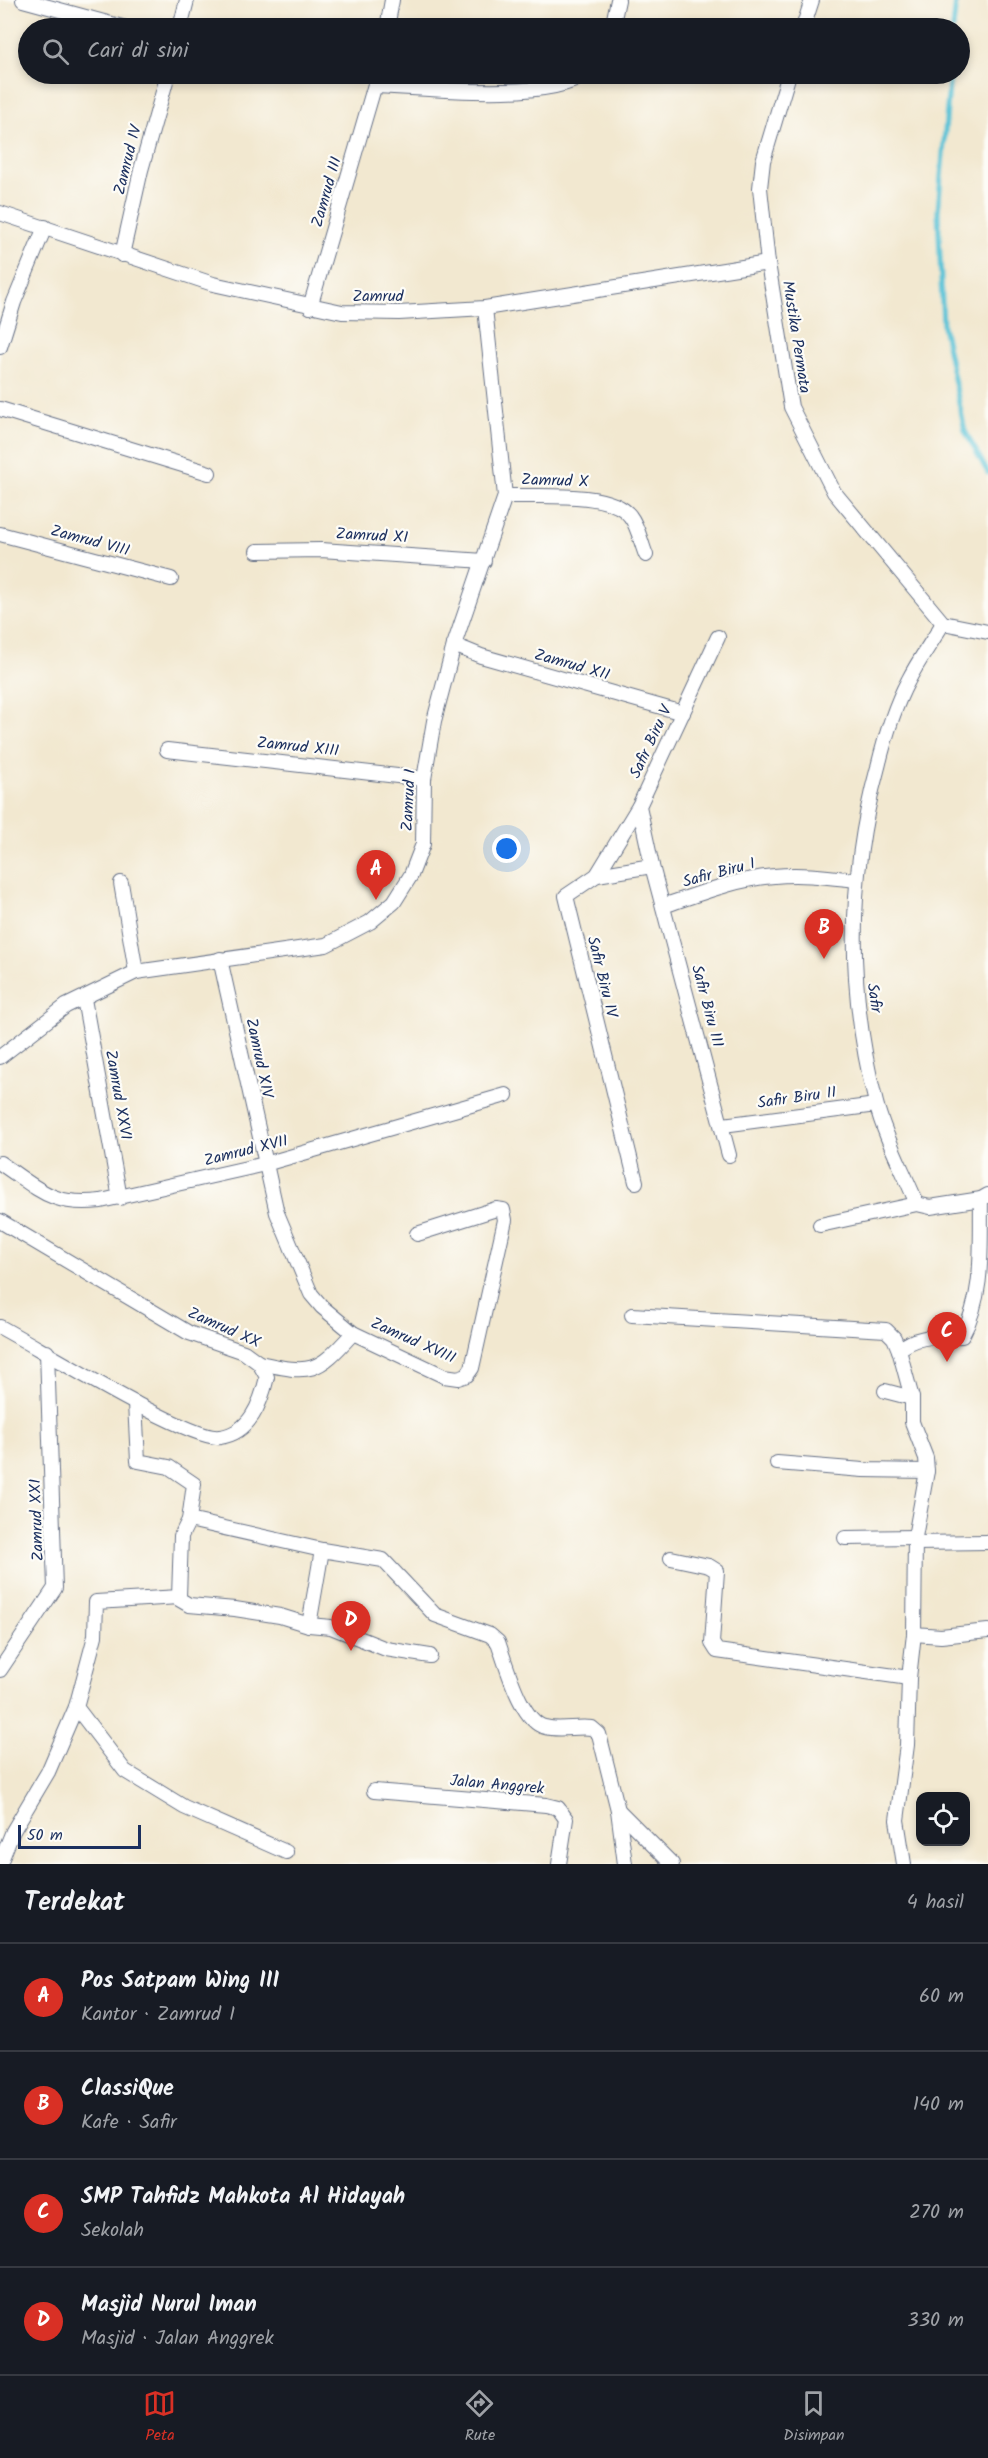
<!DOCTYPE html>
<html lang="id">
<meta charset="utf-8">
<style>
:root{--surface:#171b24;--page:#20242c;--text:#f1f3f6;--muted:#9ea1a6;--line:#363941;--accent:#d93025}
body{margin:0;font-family:Kalam,sans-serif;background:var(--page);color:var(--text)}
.controls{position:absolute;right:18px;bottom:18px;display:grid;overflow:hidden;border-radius:12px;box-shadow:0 3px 9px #0003}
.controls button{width:54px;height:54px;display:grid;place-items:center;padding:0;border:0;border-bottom:2px solid var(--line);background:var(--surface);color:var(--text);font:30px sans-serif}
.scale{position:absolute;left:18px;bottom:15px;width:123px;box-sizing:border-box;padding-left:6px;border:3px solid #1b2f5e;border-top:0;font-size:16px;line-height:21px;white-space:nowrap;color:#1b2f5e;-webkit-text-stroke:4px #fdfcf7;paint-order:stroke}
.you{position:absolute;left:507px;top:849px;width:21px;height:21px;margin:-15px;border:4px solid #fff;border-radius:50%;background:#1a73e8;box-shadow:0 0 0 9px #1a73e833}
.badge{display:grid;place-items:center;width:39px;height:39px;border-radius:50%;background:var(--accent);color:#fff;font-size:20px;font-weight:700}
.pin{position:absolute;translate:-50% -50px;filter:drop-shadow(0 2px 3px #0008)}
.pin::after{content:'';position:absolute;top:32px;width:21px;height:18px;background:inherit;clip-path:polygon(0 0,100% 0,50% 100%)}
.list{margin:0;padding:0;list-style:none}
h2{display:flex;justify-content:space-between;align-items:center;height:78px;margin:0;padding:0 24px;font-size:26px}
h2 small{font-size:20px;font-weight:400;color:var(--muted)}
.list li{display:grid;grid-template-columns:39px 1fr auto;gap:18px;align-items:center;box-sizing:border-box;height:108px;padding:0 24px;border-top:2px solid var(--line)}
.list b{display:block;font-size:22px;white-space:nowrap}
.list p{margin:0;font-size:20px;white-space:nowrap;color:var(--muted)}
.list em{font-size:20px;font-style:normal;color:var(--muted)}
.icon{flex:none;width:33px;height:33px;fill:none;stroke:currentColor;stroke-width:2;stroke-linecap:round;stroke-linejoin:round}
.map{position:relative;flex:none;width:988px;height:1864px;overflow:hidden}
.search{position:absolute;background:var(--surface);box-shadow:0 3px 9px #0003;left:18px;right:18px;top:18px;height:66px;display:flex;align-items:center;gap:15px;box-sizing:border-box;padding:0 21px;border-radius:33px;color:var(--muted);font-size:22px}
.sheet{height:510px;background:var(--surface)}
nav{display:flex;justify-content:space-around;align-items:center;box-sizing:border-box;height:84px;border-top:2px solid var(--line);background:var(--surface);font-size:16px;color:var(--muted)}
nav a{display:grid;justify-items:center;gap:3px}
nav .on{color:var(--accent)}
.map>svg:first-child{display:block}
</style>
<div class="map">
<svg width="988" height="1864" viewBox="0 0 988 1864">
<rect width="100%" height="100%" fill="#fdfcf7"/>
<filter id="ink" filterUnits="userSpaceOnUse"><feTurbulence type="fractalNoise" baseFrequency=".0167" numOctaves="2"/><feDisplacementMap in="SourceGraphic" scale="12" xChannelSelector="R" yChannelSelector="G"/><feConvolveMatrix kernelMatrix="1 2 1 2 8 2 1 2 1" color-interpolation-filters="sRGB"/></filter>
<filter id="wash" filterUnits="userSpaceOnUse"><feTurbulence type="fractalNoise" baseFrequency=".008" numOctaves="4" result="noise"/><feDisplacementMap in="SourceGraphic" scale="24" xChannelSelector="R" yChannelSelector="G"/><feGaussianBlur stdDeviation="1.35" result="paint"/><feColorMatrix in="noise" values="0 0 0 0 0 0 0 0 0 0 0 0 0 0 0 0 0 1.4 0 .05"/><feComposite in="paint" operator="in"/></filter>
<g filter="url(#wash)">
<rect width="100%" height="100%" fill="#f2e8d0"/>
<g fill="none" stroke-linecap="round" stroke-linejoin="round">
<g stroke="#5ac3d7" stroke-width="5">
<path d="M953 28 956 0"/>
<path d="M950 74 938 211 943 326 965 431 988 473"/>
</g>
</g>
</g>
<g filter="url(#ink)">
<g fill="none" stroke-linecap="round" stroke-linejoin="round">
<defs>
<g id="minor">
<path d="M23 0 126 28"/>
<path d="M180 28 187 0"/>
<path d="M387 28 392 0"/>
<path d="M612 28 618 0"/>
<path d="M803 28 812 0"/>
<path d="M789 74 763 161 760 188 768 263 791 407 834 492 943 623 988 632"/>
<path d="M376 86C422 88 550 102 585 74"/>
<path d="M0 213 213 284 342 312 399 313 485 308 768 263"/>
<path d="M122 255 141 170 168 74"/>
<path d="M310 307 378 74"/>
<path d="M0 347 14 302 45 227"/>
<path d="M0 409 209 473"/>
<path d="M505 496C535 497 611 490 630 516 638 526 641 543 646 555"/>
<path d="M0 534 171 579"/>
<path d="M257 551 321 550 484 561"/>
<path d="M718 637 639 806 652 866 729 1155"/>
<path d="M454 645 481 656 683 713"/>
<path d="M167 750 424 779"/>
<path d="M597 875 652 866"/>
<path d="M121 883 136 972"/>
<path d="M663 906C699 894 736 879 774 876 802 873 829 877 856 880"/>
<path d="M220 959 277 1213 311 1294 322 1307 353 1333 444 1376 458 1378 467 1375 472 1368 505 1220 503 1210 496 1209 417 1234"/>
<path d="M84 999 120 1198"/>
<path d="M0 1057 66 1006 136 972 326 945 370 922 394 902 411 875 423 844 424 779 434 721 454 645 505 496 485 308"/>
<path d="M723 1125 876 1105"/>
<path d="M0 1163C39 1189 52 1207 101 1201L265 1164 506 1095"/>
<path d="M636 1182 566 896 597 875 639 806"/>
<path d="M917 1204C904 1172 885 1138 876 1103 847 990 847 880 878 767 885 738 894 707 908 681 918 661 932 642 943 623"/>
<path d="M0 1221 189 1333 244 1352 259 1363 267 1377C261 1403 250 1433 220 1437 191 1442 36 1346 0 1327"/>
<path d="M820 1225 903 1207 917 1204 930 1207 981 1199 988 1195"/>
<path d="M632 1315 886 1330 894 1338 899 1350 912 1398V1422L926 1458 927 1471 915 1537 914 1634 909 1678 907 1745 897 1820 904 1864"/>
<path d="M899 1350C917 1334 939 1337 962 1336 985 1294 980 1246 981 1199"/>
<path d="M259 1363C312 1374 316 1374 353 1333"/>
<path d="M885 1391 912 1398"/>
<path d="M777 1463 863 1470 927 1471"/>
<path d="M189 1520 322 1550 383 1560 435 1615 490 1635 498 1642C506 1664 521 1722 545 1727 559 1731 577 1726 592 1728L599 1734 618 1810 625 1864"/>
<path d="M845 1538 915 1537"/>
<path d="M915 1543 988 1542"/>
<path d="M671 1558 709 1566 717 1571 712 1643 717 1651 909 1678"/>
<path d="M177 1598 189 1605 235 1609 280 1616 309 1625 331 1627 386 1649 430 1656"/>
<path d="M309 1625 322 1550"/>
<path d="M914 1634 941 1636 988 1631"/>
<path d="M0 1670 55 1588 47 1352"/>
<path d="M76 1707 125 1771 184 1807 286 1852"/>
<path d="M374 1791 546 1805 558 1808 566 1819 559 1864"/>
<path d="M618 1810 672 1864"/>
<path d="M0 1863 13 1831 48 1772 76 1707 95 1636 96 1602 179 1597 181 1536 189 1520 194 1484 169 1467 138 1461 135 1403"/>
</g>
</defs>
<use href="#minor" stroke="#667086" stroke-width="16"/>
<use href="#minor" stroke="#fff" stroke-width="14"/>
</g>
</g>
<g text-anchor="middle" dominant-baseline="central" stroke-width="4.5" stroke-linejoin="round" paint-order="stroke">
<g font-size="16" fill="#1b2f5e" stroke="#fdfcf7">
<text transform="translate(128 160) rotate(-76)">Zamrud IV</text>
<text transform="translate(327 192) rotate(-74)">Zamrud III</text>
<text x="378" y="296">Zamrud</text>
<text transform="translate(796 337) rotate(81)">Mustika Permata</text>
<text transform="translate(555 481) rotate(2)">Zamrud X</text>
<text transform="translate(372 536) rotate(3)">Zamrud XI</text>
<text transform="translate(90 541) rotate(15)">Zamrud VIII</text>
<text transform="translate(572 665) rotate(16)">Zamrud XII</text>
<text transform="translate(651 742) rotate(-65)">Safir Biru V</text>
<text transform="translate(298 747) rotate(6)">Zamrud XIII</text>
<text transform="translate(409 800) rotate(-87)">Zamrud I</text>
<text transform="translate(719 873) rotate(-15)">Safir Biru I</text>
<text transform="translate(602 977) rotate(76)">Safir Biru IV</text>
<text transform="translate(874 998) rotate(82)">Safir</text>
<text transform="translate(707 1006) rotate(75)">Safir Biru III</text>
<text transform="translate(259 1058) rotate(78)">Zamrud XIV</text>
<text transform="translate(118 1095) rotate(80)">Zamrud XXVI</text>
<text transform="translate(797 1098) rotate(-8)">Safir Biru II</text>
<text transform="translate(246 1151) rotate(-14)">Zamrud XVII</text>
<text transform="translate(224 1328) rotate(24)">Zamrud XX</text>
<text transform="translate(413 1341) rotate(24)">Zamrud XVIII</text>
<text transform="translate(37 1520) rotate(-92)">Zamrud XXI</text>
<text transform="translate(497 1785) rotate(5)">Jalan Anggrek</text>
</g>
</g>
</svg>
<div class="controls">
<button><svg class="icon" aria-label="locate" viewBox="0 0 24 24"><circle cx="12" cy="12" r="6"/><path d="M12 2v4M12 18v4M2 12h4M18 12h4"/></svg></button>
</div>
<div class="scale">50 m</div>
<div class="you"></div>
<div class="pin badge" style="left:376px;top:900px">A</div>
<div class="pin badge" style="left:824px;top:959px">B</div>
<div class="pin badge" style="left:947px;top:1362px">C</div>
<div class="pin badge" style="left:351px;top:1651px">D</div>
<div class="search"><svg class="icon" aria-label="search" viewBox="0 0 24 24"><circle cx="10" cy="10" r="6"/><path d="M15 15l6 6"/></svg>Cari di sini</div>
</div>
<section class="sheet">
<h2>Terdekat<small>4 hasil</small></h2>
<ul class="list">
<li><span class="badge">A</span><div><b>Pos Satpam Wing III</b><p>Kantor · Zamrud I</p></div><em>60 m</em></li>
<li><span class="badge">B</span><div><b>ClassiQue</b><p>Kafe · Safir</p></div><em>140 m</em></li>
<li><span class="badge">C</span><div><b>SMP Tahfidz Mahkota Al Hidayah</b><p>Sekolah</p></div><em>270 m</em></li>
<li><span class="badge">D</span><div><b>Masjid Nurul Iman</b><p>Masjid · Jalan Anggrek</p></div><em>330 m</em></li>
</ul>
</section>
<nav>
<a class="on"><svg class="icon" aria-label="map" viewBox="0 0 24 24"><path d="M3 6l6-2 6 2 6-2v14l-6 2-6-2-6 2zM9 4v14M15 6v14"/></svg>Peta</a>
<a><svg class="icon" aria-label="directions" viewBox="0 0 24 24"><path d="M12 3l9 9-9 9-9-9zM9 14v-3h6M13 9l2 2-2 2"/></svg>Rute</a>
<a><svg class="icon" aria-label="saved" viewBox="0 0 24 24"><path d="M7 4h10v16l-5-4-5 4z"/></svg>Disimpan</a>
</nav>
